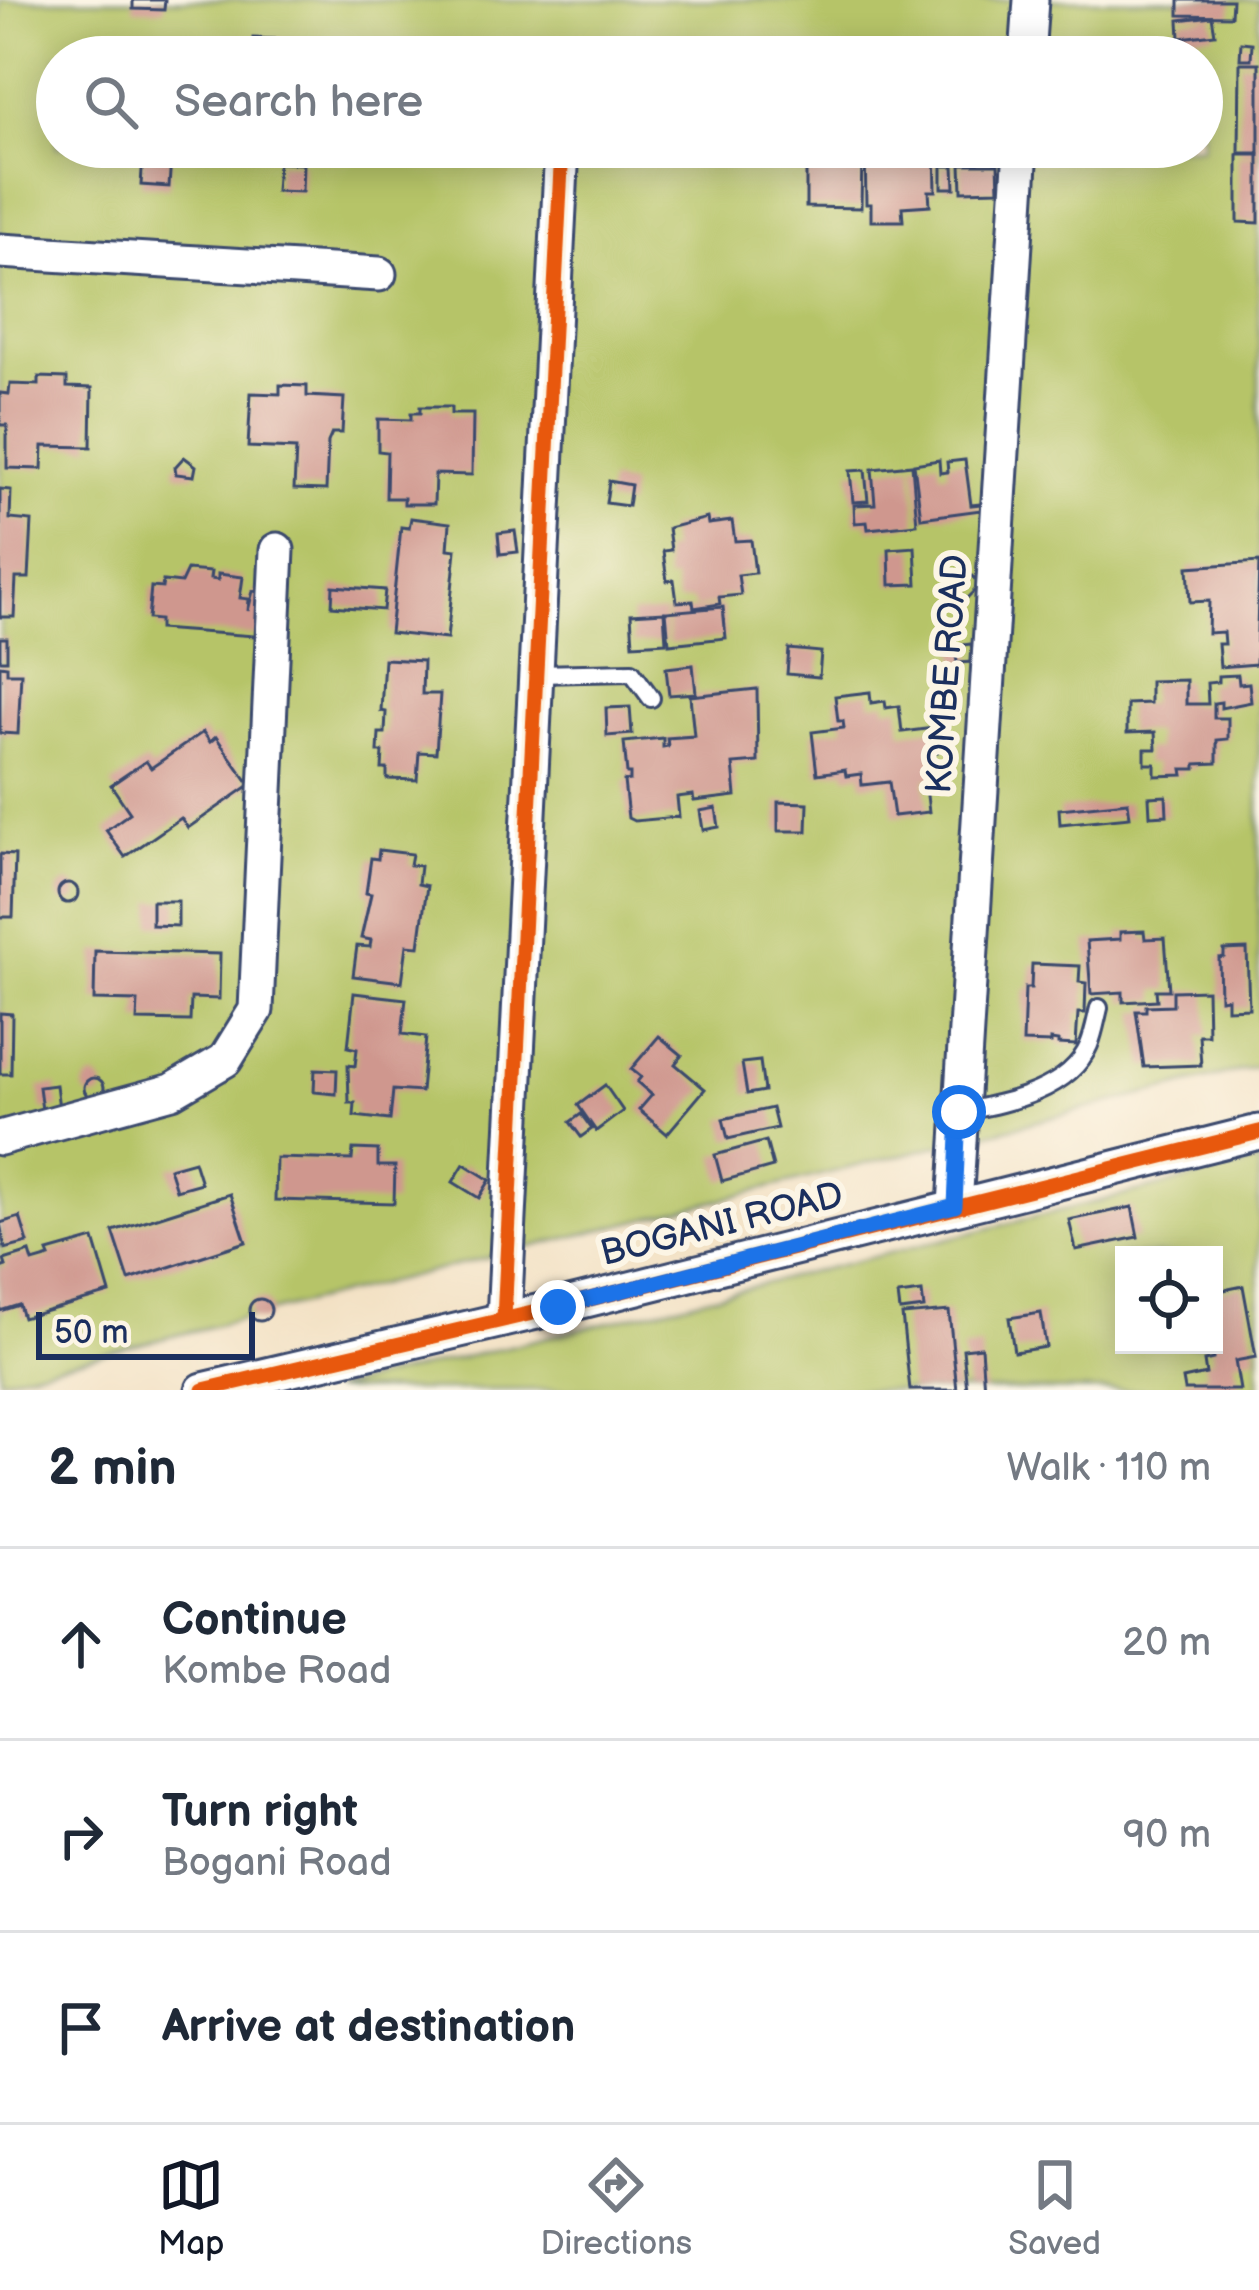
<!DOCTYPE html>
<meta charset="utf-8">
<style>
:root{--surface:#fff;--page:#f2f2f3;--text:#1f2937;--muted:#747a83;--line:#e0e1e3;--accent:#111827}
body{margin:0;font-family:"Balsamiq Sans",sans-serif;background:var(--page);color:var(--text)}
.controls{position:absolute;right:36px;bottom:36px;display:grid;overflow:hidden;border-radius:0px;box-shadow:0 6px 30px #0003}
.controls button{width:108px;height:108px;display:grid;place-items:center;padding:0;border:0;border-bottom:3px solid var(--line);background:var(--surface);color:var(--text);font:60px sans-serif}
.scale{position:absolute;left:36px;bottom:30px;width:219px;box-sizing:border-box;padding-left:12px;border:6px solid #1b2f5e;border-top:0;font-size:33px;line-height:42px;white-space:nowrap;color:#1b2f5e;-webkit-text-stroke:9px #fcf5e5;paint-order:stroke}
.stop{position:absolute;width:36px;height:36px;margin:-27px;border:9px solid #1a73e8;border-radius:50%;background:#fff}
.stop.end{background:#1a73e8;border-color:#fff;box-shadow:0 3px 12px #0008}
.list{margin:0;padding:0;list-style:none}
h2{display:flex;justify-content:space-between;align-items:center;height:156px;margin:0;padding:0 48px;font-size:51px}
h2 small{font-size:39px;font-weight:400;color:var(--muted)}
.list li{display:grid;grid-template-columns:78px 1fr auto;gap:36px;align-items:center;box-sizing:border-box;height:192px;padding:0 48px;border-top:3px solid var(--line)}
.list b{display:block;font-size:45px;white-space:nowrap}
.list p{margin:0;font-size:39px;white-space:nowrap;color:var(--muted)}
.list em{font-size:39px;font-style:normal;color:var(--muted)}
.icon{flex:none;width:66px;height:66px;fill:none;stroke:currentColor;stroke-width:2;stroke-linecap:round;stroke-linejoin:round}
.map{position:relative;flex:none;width:1259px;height:1390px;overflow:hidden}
.search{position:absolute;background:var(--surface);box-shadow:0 6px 30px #0003;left:36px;right:36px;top:36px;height:132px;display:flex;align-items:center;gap:30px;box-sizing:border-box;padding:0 42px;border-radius:66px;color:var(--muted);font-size:45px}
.sheet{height:732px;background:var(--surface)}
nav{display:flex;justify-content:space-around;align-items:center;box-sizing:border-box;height:168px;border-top:3px solid var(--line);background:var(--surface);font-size:33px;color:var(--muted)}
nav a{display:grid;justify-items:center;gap:6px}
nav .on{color:var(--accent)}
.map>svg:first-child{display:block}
</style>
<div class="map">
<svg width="1259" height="1390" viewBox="0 0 1259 1390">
<rect width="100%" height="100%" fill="#fcf5e5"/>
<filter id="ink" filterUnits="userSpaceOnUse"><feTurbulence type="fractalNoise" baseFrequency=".00833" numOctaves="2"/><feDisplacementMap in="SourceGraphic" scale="24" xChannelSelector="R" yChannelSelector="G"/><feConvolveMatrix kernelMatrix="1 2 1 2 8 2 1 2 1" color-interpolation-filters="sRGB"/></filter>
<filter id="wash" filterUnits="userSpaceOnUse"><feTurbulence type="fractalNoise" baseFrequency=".004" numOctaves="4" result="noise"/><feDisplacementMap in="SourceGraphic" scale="48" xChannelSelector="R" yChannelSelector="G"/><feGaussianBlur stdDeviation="2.7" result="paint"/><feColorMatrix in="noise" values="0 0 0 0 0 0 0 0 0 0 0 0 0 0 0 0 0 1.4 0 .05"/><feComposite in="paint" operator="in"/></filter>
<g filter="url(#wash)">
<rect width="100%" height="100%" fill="#f3e1c4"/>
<g fill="#b6c467" stroke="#687a62" stroke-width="3" fill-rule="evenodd">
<path d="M0 0H1259V1066L0 1379ZM57 57H1202V147H57Z"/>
<path d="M1259 1162V1390H331ZM1124 1255H1214V1345H1124Z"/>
</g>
<g id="blocks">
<g fill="#cf978e">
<path d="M133 0H165L164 10 133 9Z"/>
<path d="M1179 0H1232L1231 16 1179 15Z"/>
<path d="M1212 16 1215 34 1180 38 1179 20Z"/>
<path d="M253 38 301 40 300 57H252Z"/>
<path d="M1241 42 1252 43 1251 59H1240Z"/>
<rect x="168" y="44" width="23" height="13"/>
<path d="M1240 63H1259V153H1239Z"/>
<path d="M938 147H997V160L938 162Z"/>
<path d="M865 148H935L936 191H929L930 205 902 207 903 221H871V204H866Z"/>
<path d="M806 154 862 155 861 208 806 207Z"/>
<path d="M1238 155H1259V223L1238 222Z"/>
<path d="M143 156 171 157 169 187 141 185Z"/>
<path d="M278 163 303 164 302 192 276 191Z"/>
<path d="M961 164H998L999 190 962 191Z"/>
<path d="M942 166H954L955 188H942Z"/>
<path d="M39 377 67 378V387L92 388 91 447 43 446 42 469 7 468V425H0V393L9 394 10 384 39 385Z"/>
<path d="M280 385 307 386V396L344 398 342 433H332L328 442 326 490 294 489 296 449 248 447 251 393 280 394Z"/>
<path d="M420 407H451V414H473L472 475 435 474 434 504H404V498H386L387 452 378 451V419L411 420V413H420Z"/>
<path d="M184 457 196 466 194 476 176 474 175 467Z"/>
<path d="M939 460 940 473 948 472 947 462 965 460 971 505 981 504V510L921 518 914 464Z"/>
<path d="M912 465 917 524 868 529 867 522 855 523 854 505 875 504 872 469Z"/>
<path d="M865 470 868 501 853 502 850 471Z"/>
<path d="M609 481 631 485 628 506 606 503Z"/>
<path d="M0 489 11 490 10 519 32 521 29 578H16L14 617H0Z"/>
<path d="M411 518 450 523 448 549 456 550 447 639 390 633 401 527 409 528Z"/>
<path d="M707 518 708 524 732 521 735 541 751 540 755 573 738 575 741 595 719 597 720 604 694 608 693 601 677 602 674 580 667 581 663 551 671 550 668 528Z"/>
<path d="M515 531 518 552 500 554 498 533Z"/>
<path d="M915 547 917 584 890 585 889 549Z"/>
<path d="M1259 562 1256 664 1220 667 1218 644H1224L1223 632 1208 633 1209 601 1190 602 1188 567Z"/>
<path d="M187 570 211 572 210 579 218 580V574L243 577 240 598 249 599 248 611 253 591 273 593 268 637 159 629V620L148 619 151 587 162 588 163 581 181 583Z"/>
<path d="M970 574 980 585 966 599 959 592 965 587 961 583Z"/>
<path d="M333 586 385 590 383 610 332 606Z"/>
<path d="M723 607 726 638 669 644 666 612Z"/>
<path d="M664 612 666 642 633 644 631 614Z"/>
<rect x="0" y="638" width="7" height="22"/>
<path d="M971 644 974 662 957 663 955 646Z"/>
<path d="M789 649 821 652 819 677 787 674Z"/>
<path d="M384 659 423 661 422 694H440L436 753 419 752 417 780 387 779V769H382L383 752H378L379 733H385L386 712 381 711Z"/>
<path d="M0 665 7 666V673H21L18 734 0 733Z"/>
<path d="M693 665 696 693 669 695 666 668Z"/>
<path d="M1238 675 1239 684 1249 683 1251 702 1221 708V702L1214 703V718H1228V739L1217 740V763L1196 764V769H1182L1183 775 1155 776V764H1145V749H1156L1155 732 1127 733V704L1150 703V681L1186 680V704H1208L1207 683 1218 682V676Z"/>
<path d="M757 689 758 762 733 764 736 796 694 801 693 795 677 797 679 817 634 821 628 818 624 781 630 780V774H627L624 742 663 738V747L668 746 667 738 694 736 690 696Z"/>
<path d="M870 692 871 703 885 701 886 708 899 706 902 732 934 728 937 753H932L933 764 940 769 941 778 925 779 929 812 894 816 889 782 862 785 861 774 846 776 845 770 817 774 812 732 844 728 843 721H838L835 696Z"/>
<path d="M630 707 632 734 607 736 606 708Z"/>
<path d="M203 732 210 742 216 737 250 785 188 828 181 818 125 857 106 830 130 813 111 785 146 761 151 768Z"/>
<path d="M1166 796 1167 815 1150 816 1149 797Z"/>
<path d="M778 802 808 803 807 831H778Z"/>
<path d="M1128 802 1130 817 1060 824 1059 809Z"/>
<path d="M716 808 719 827 703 830 700 811Z"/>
<path d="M379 850 412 854 410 865 420 866 418 884 427 886 419 946 407 945 402 982 353 976 357 946 370 947 371 940 361 938 371 894 366 893 371 858 378 859Z"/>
<path d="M0 854 15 855 13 917H0Z"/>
<circle cx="68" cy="893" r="10"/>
<path d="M152 901H178V926L152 925Z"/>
<path d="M1144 931 1145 939 1165 938 1169 990H1156L1157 1000 1123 1002V992L1091 994 1087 941 1120 939V932Z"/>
<path d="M1247 949 1249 1008 1227 1009V998L1220 999 1219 958 1224 957V950Z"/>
<path d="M95 951 220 954 219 999 191 998 190 1021 137 1020 138 1001 94 1000Z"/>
<path d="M1032 964 1080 966 1079 982 1086 983 1085 1013H1078L1076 1045 1058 1044V1041L1051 1040V1043L1023 1042 1025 988H1031Z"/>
<path d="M1207 990 1208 1035H1199L1201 1065 1144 1067 1136 1011H1146V1006L1173 1005V991Z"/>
<path d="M354 993 406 999 402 1034 426 1037 421 1092 393 1090 390 1120 354 1116 355 1103H349L348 1065 355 1066 357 1049 348 1047Z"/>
<path d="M0 1013 12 1014 11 1074H0Z"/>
<path d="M659 1036 682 1055 675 1064 705 1089 667 1134 639 1110 652 1095 637 1082 641 1077 631 1069Z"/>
<path d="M760 1061 764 1091 747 1094 742 1063Z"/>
<path d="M315 1069 337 1070 336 1094 314 1092Z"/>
<circle cx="94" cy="1088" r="10"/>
<path d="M56 1085 59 1108 42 1110 39 1087Z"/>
<path d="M605 1085 623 1111 596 1131 578 1105Z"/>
<path d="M772 1108 777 1128 728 1139 723 1119Z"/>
<path d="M581 1114 592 1129 581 1137 570 1122Z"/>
<path d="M766 1141 773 1167 722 1181 715 1155Z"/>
<path d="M353 1149 378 1150V1166H395L394 1203 275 1200 276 1158 352 1160Z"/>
<path d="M194 1161 201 1183 176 1190 169 1168Z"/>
<path d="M464 1164 490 1180 479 1198 453 1182Z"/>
<path d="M230 1194 246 1242 129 1280 113 1231Z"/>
<path d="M1132 1207 1138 1237 1076 1250 1069 1220Z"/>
<path d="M20 1217 28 1243 5 1249 0 1223Z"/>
<path d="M94 1239 110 1293 23 1318 19 1305 0 1311V1268L6 1266 4 1260 30 1252 33 1262 50 1257 48 1252Z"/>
<path d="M1243 1286 1256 1357 1235 1361 1240 1390H1185L1183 1379 1206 1374 1204 1361 1213 1359 1211 1345 1217 1338 1214 1292Z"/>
<path d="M922 1292 924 1308 900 1311 898 1295Z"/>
<circle cx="260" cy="1310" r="11"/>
<path d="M949 1311 957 1390H910L902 1315Z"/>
<path d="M1041 1313 1046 1347 1014 1352 1009 1318Z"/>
<path d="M981 1347 984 1390H967L963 1349Z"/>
</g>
</g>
</g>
<g filter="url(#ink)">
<use href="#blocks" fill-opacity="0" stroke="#3b4a6d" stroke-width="3"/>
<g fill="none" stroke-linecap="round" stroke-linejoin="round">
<defs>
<g id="service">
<path d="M536 674 632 672 651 698"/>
<path d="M960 1112C1004 1103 1069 1092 1089 1045 1094 1033 1096 1020 1099 1008"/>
</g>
<g id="minor">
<path d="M1027 57 1031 0"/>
<path d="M0 251 379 274"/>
<path d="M0 1138 172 1091 225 1060 256 1010 277 550"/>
<path d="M955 1206 1021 147"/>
<path d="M504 1319 562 147"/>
<path d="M203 1390 558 1307 1259 1132"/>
</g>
</defs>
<use href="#service" stroke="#3b4a6d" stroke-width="22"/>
<use href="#minor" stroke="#3b4a6d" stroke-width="39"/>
<use href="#service" stroke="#fff" stroke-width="16"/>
<use href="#minor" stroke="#fff" stroke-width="33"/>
<defs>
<g id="cycleway">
<path d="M504 1319 562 147"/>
<path d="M203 1390 558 1307 1259 1132"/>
</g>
</defs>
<use href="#cycleway" stroke="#fcf5e5" stroke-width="22"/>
<use href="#cycleway" stroke="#e8590c" stroke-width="15"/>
</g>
</g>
<g fill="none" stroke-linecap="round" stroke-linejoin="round" filter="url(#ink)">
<path stroke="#1a73e8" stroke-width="15" d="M558 1307 955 1206 959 1112"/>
</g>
<g text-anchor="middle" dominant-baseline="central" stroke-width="12" stroke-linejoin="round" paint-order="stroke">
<g font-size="36" fill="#1b2f5e" stroke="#fcf5e5">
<text transform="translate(948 674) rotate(-86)">KOMBE ROAD</text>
<text transform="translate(722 1225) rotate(-14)">BOGANI ROAD</text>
</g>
</g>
</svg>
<div class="controls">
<button><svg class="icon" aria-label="locate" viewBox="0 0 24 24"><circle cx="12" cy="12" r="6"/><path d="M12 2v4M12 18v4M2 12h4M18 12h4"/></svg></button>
</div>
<div class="scale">50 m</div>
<div class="stop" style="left:959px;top:1112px"></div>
<div class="stop end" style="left:558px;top:1307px"></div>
<div class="search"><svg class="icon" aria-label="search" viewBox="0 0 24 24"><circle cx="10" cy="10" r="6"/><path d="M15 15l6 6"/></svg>Search here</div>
</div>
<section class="sheet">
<h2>2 min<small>Walk · 110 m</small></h2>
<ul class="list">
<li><svg class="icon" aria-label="ahead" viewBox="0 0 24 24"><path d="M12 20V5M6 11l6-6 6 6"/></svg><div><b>Continue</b><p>Kombe Road</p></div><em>20 m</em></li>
<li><svg class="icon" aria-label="right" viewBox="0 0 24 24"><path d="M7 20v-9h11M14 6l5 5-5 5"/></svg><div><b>Turn right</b><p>Bogani Road</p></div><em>90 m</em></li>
<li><svg class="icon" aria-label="arrive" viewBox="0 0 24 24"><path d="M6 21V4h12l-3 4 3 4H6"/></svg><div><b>Arrive at destination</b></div></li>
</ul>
</section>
<nav>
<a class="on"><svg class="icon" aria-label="map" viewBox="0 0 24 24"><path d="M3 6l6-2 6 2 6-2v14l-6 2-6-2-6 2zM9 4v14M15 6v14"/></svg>Map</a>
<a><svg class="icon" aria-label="directions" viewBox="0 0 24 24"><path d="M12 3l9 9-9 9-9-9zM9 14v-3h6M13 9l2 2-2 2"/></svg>Directions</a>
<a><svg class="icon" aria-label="saved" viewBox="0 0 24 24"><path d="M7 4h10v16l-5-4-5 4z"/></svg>Saved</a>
</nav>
